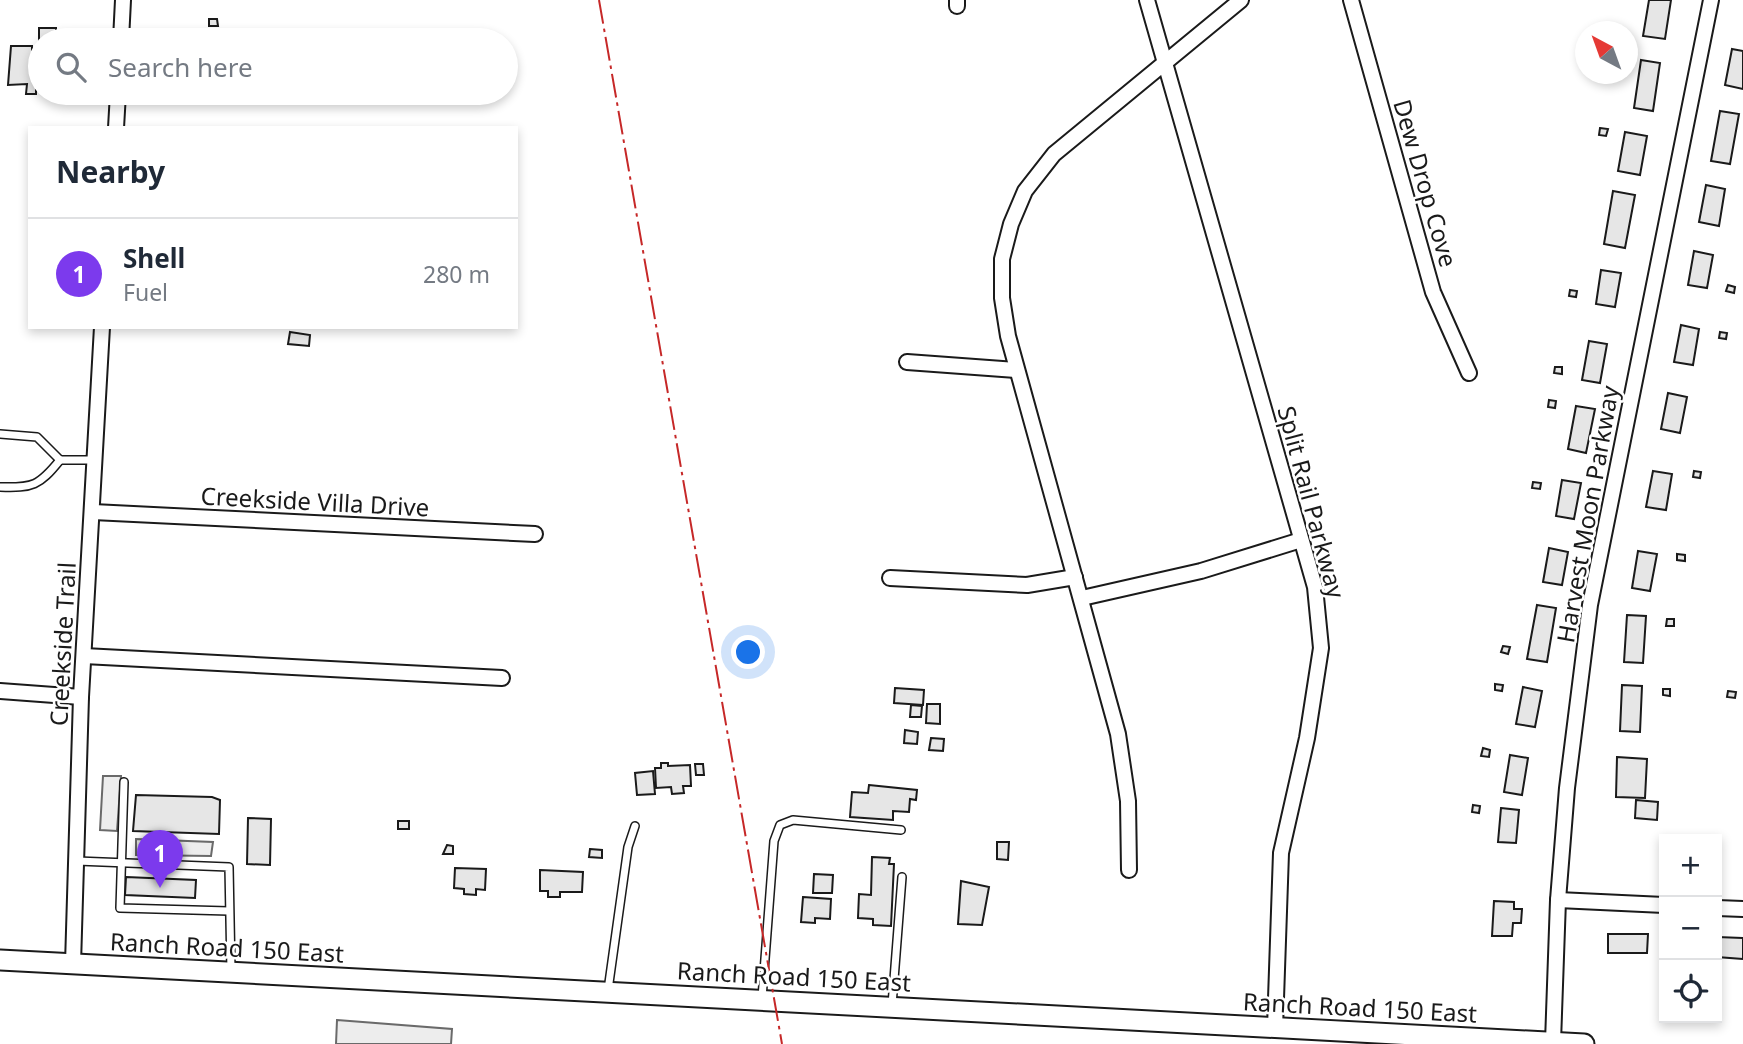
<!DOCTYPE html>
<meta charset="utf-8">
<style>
:root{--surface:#fff;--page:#f6f6f7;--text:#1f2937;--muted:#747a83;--line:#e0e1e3;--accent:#7c3aed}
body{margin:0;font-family:"Noto Sans",sans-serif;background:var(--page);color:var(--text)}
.controls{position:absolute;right:21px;bottom:21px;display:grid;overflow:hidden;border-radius:0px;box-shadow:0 4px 10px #0003}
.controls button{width:63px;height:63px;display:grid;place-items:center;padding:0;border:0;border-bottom:2px solid var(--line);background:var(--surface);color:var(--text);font:35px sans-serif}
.compass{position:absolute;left:1575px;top:21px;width:63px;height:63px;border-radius:50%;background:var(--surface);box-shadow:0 4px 10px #0003;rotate:319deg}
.you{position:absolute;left:749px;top:653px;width:24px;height:24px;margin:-18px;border:5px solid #fff;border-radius:50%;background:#1a73e8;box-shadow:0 0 0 10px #1a73e833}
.badge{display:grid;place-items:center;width:46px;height:46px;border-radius:50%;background:var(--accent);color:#fff;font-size:23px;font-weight:700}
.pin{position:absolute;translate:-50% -58px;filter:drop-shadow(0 2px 4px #0008)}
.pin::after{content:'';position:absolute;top:37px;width:24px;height:21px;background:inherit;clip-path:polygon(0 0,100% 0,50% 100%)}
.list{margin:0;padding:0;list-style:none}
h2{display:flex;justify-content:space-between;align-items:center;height:91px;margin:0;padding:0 28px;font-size:30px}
h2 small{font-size:23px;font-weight:400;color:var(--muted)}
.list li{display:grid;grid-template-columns:46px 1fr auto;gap:21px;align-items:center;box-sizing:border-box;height:112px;padding:0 28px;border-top:2px solid var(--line)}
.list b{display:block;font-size:26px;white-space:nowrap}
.list p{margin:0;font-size:23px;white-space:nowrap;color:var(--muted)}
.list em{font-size:23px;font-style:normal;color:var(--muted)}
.icon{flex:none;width:38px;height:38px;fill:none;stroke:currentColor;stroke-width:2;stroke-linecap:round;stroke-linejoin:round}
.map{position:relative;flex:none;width:1743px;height:1044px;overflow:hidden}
.search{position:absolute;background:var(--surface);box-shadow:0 4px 10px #0003;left:28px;top:28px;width:490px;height:77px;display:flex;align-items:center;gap:18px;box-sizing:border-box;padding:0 24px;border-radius:38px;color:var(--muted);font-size:26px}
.panel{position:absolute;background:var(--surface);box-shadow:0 4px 10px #0003;left:28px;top:126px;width:490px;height:203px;border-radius:0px}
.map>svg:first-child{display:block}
</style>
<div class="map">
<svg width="1743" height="1044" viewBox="0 0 1743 1044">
<rect width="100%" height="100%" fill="#fff"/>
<g fill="#ededed" stroke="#6a6a6a" stroke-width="2">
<path d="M103 776H121L117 831 100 830Z"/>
<path d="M136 839 213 842 211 856 136 855Z"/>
<path d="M337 1020 452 1029 451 1044H336Z"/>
</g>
<g fill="#e6e6e6" stroke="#1a1a1a" stroke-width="2">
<path d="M1649 0H1671L1665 39 1643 36Z"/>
<path d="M209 19H217L218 26H209Z"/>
<path d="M39 28H56V40H40V90H36V94H26L27 84 8 85 11 46H32V51H39Z"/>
<path d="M189 35 210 37V40H189Z"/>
<path d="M1732 49 1743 51V89L1725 85Z"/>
<path d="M1641 60 1660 63 1653 111 1634 108Z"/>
<path d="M1720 111 1739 114 1730 164 1711 161Z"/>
<path d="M1600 128 1608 129 1606 136 1599 135Z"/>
<path d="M1625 132 1647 136 1640 175 1618 171Z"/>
<path d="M1706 185 1725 189 1719 226 1699 222Z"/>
<path d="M1613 191 1635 195 1625 248 1604 244Z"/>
<path d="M1694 251 1713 255 1707 288 1688 285Z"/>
<path d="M1601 270 1621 273 1615 307 1596 304Z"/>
<path d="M1728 285 1735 287 1734 293 1726 291Z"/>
<path d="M1570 290 1577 291 1576 297 1569 296Z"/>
<path d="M1681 325 1699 329 1693 365 1674 362Z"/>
<path d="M290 332 310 335 309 346 288 344Z"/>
<path d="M1720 332 1727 333 1726 339 1719 338Z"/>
<path d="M1589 341 1607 344 1600 383 1582 380Z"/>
<path d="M1555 367H1562V374L1554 373Z"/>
<path d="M1668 393 1687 397 1680 433 1661 429Z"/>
<path d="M1549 400 1556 401 1555 408 1548 407Z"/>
<path d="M1576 406 1595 409 1586 453 1568 449Z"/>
<path d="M1653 471 1672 474 1666 510 1646 507Z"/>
<path d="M1694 471 1701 472 1700 478 1693 477Z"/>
<path d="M1562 480 1581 483 1574 519 1556 516Z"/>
<path d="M1533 482 1541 483 1540 489 1532 488Z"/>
<path d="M1549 548 1568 552 1562 585 1543 582Z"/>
<path d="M1638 551 1657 554 1650 591 1632 588Z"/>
<path d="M1677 554 1685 555V561L1677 560Z"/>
<path d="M1537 605 1556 608 1547 662 1527 659Z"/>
<path d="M1627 615 1646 616 1643 663 1624 662Z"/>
<path d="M1667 619H1674V626H1666Z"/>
<path d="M1503 646 1510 647 1508 654 1501 652Z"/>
<path d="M1495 684 1503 685 1502 691 1495 690Z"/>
<path d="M1622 685 1642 686 1640 732 1620 731Z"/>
<path d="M1523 687 1542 691 1535 727 1516 724Z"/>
<path d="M895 688 924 690 923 705 894 703Z"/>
<path d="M1663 689H1670V696L1663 695Z"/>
<path d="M1728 691 1736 692 1735 698 1727 697Z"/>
<path d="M927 704H940V724L926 723Z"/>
<path d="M911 705 922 706 921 717H910Z"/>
<path d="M905 730 918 732 917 744 904 743Z"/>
<path d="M931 738 944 739 943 751 929 750Z"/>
<path d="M1483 748 1490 750 1489 757 1481 756Z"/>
<path d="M1510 755 1528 758 1522 795 1504 792Z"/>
<path d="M1617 757 1647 759 1645 798 1616 797Z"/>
<path d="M661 763H668V766L690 765 691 786H683L684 793 672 794 671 787 656 788 655 768H661Z"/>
<path d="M695 764H703L704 775H696Z"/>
<path d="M653 771 655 794 637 795 635 773Z"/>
<path d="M869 785 917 790 916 800 910 799 909 812 893 811V820L850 817 852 792 868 793Z"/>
<path d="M136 795 212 797 220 800 219 834 133 831Z"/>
<path d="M1636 800 1658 802 1657 820 1635 818Z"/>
<path d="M1473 805 1480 806 1479 813 1472 812Z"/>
<path d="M1501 808 1519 810 1516 843 1498 842Z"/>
<path d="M248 818 271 819 270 865 247 864Z"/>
<rect x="398" y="821" width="11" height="8"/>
<path d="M997 842H1009L1008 860 997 859Z"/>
<path d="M447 845 453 846V854H443Z"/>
<path d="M590 849 602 850V858L589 857Z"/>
<path d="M872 857 890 858 889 864H894L891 926 873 925V919L858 918 859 894 871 895Z"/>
<path d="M455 868 486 869 485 890 476 889V895L464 894V889L454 888Z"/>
<path d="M540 870 583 872 582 892H560V897H548V891H540Z"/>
<path d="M814 874 833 875 832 893H813Z"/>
<path d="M126 877 196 880 195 898 125 895Z"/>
<path d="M961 881 989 887 982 925 958 924Z"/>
<path d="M803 897 831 899 830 919 815 918V923L801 922Z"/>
<path d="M1494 901 1514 902V909H1522L1521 923H1513L1512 936H1492Z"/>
<path d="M1608 934H1648L1647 953H1608Z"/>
<path d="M1717 937 1743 938V959L1717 957Z"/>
</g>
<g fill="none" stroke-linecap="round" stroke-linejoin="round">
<defs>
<g id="lane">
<path d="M0 434 37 437 60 460"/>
<path d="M60 460H93"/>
<path d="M0 487C33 488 39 486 60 460"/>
<path d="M124 782 120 908 229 911"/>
<path d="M77 861 229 867 231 971"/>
<path d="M608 990 628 847 635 826"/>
<path d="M762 998 774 841 780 825 793 820 901 830"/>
<path d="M892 1005 902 877"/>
</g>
<g id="street">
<path d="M957 0V6"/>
<path d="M1147 0 1315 587 1321 648 1307 738 1281 853 1275 1028"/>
<path d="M1351 0 1433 292 1469 373"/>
<path d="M121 40 123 0"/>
<path d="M116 128 118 93"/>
<path d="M907 362 1016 370"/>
<path d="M93 512 535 534"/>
<path d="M890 578 1027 585 1075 577"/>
<path d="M1082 598 1201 571 1301 540"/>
<path d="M84 656 502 678"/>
<path d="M0 691 81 697"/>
<path d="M1129 870 1128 801 1118 734 1008 336 1002 298V259L1011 224 1025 191 1054 154 1241 0"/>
<path d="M1558 900 1664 905"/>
<path d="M1717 908 1743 909"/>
<path d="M73 964 81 697 102 327"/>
<path d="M1553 1042 1558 900 1567 788 1590 605 1711 0"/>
</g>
<path id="secondary" d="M0 960 1584 1044"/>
</defs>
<use href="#lane" stroke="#1a1a1a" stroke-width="10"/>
<use href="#street" stroke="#1a1a1a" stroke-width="18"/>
<use href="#secondary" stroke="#1a1a1a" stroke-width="23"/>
<use href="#lane" stroke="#fff" stroke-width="7"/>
<use href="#street" stroke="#fff" stroke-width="14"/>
<use href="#secondary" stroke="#fff" stroke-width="19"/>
<path stroke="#c62828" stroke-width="2" stroke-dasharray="24 5 3.5 5" stroke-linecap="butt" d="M599 0 782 1044"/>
</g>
<g text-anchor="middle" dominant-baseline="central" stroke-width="5" stroke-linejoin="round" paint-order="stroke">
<g font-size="24" fill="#1a1a1a" stroke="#fff">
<text transform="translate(1426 183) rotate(74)">Dew Drop Cove</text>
<text transform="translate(315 501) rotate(3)">Creekside Villa Drive</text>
<text transform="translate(1312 502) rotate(75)">Split Rail Parkway</text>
<text transform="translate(1587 514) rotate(-80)">Harvest Moon Parkway</text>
<text transform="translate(62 644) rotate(-87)">Creekside Trail</text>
<text transform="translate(227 947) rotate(3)">Ranch Road 150 East</text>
<text transform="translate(794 976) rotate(3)">Ranch Road 150 East</text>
<text transform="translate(1360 1007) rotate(3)">Ranch Road 150 East</text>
</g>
</g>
</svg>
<div class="controls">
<button>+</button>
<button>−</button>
<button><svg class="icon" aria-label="locate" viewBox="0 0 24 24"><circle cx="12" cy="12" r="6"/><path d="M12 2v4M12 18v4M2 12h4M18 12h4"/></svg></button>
</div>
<svg class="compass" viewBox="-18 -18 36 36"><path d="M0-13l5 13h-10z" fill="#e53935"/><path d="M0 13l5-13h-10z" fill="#747a83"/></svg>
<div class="you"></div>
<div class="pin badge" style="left:160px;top:888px">1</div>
<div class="search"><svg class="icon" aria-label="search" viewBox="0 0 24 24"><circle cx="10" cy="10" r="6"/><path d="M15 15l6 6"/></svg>Search here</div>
<section class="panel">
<h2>Nearby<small></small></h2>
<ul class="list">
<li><span class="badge">1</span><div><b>Shell</b><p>Fuel</p></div><em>280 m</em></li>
</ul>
</section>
</div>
